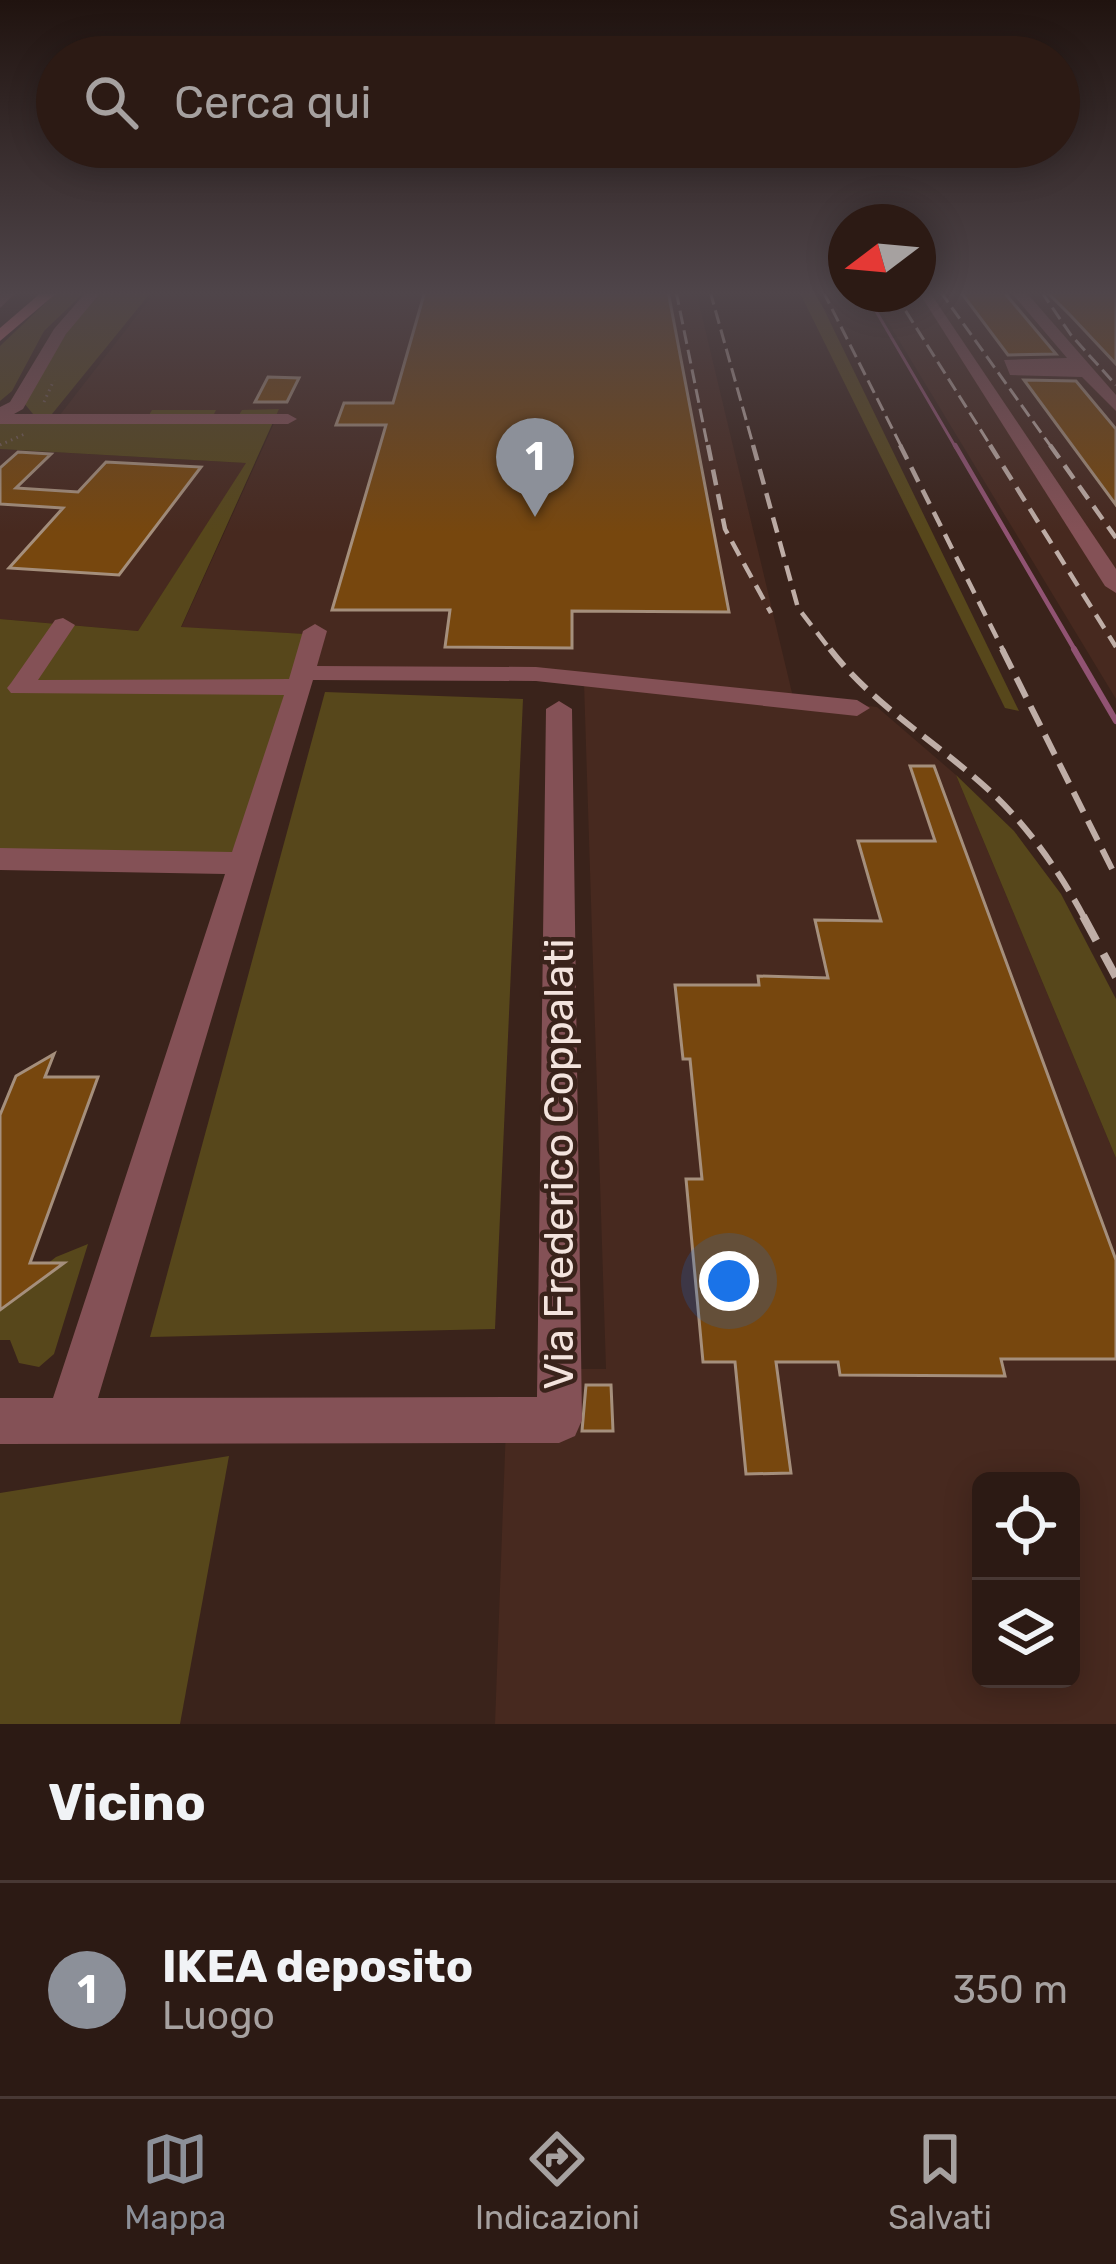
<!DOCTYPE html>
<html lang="it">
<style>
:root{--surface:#2c1a14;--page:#382722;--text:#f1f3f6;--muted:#a6a1a0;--line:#483834;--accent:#8c9099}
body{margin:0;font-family:Rubik,sans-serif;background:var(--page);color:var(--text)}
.controls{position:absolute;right:36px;bottom:36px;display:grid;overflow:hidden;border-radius:18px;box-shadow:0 6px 30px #0003}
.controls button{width:108px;height:108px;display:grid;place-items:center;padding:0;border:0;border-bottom:3px solid var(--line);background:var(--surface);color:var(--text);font:60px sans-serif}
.compass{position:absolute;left:828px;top:204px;width:108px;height:108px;border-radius:50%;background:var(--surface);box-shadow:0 6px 30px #0003;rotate:254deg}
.you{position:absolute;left:729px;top:1281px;width:42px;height:42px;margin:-30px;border:9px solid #fff;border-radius:50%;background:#1a73e8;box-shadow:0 0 0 18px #1a73e833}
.badge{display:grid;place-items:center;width:78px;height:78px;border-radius:50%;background:var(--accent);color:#fff;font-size:39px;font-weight:700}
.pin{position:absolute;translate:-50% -99px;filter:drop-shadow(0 3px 6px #0008)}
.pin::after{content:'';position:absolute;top:63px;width:42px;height:36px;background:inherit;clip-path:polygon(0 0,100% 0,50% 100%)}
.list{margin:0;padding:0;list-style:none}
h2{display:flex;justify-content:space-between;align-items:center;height:156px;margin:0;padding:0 48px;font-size:51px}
h2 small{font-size:39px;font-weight:400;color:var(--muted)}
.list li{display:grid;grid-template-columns:78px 1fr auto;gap:36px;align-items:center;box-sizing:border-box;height:216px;padding:0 48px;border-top:3px solid var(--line)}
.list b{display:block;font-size:45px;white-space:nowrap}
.list p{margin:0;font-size:39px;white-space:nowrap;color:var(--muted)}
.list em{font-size:39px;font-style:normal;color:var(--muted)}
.icon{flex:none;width:66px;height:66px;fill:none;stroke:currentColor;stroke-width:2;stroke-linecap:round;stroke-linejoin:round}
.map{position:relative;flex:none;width:1116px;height:1724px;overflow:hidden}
.search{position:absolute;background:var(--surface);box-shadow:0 6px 30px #0003;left:36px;right:36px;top:36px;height:132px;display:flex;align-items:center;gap:30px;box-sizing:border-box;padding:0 42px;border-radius:66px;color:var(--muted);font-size:45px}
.sheet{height:372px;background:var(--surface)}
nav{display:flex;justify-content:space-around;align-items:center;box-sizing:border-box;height:168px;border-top:3px solid var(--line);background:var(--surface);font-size:33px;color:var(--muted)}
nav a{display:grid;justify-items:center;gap:6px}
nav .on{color:var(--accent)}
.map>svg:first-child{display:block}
</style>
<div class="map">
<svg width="1116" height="1724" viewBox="0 0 1116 1724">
<rect width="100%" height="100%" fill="#3a231b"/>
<g fill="#47291f" fill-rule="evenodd">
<path d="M156 291H696L793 697 877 707 956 775 1116 1158V1724H495L507 1398H545L546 1369H606L584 683 300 672 305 634 181 628 275 421 56 420ZM981 1481H1071V1679H981Z"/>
<path d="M918 291H1116V699L871 294Z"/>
<path d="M0 449 247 463 138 631 0 619Z"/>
</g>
<g fill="#57471b">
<path d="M58 291H86L44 331 12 391 0 401V346Z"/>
<path d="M103 291H152L52 414H33L24 403 72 324Z"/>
<path d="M799 291H815L1019 711 1005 708Z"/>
<path d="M279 409 181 627 305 634 245 858 0 854V619L138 631 246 463 0 449V422L146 420 152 410H216L212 418 236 420 242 410Z"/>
<path d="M325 692 523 699 495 1329 150 1337Z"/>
<path d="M956 775 1014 831 1061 894 1116 999V1158Z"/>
<path d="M88 1244 54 1354 39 1367 19 1363 10 1340H0V1301L56 1257Z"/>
<path d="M229 1456 180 1724H0V1493Z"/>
</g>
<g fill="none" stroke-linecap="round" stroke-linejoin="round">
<path stroke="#915373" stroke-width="3" d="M866 294 956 448"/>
<path stroke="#915373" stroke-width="4.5" d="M955 445 1076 652"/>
<path stroke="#915373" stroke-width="6" d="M1074 649 1116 721"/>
</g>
<g fill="#77470e" stroke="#a58f7c" stroke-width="3">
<path d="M425 291H668L729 612 572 611V648L445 647 450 610H332L386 425H336L344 403H393Z"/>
<path d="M960 291H1003L1056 354 1008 355Z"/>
<path d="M1046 291H1116V364L1071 316Z"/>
<path d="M268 377 299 378 287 402H255Z"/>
<path d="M1024 380 1076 381 1116 429V505Z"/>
<path d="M18 452 51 454 16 488 78 492 106 462 201 467 119 575 9 568 63 508 0 504V468Z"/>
<path d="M910 766H934L1116 1260V1359H1001L1005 1376 840 1375 838 1362H776L791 1473 746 1474 735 1362H703L686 1179H702L690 1059H683L675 985H759L758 976 828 978 815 920 881 921 858 841H935Z"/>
<path d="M54 1054 45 1077H98L30 1263H64L0 1310V1115L16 1076Z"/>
<path d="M586 1385H611L613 1431H582Z"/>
</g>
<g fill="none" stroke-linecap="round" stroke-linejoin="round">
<g stroke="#756059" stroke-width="3" stroke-dasharray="1.5 4.5" stroke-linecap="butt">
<path d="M44 402 54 380"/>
<path d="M0 445 27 433"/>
</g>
<g fill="#845156" fill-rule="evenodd">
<path d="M3 291H18L0 308V295Z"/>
<path d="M87 291H102L66 334 23 409 14 414H288L297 419 288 424H0V407L10 402 54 329Z"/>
<path d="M918 291H929L1116 569V593L1105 586Z"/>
<path d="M1010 291H1025L1116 395V411L1082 377 1010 375 1004 360 1067 358Z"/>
<path d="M63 618 75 625 38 680 289 679 303 631 315 624 327 631 317 666 536 667 857 700 870 708 857 716 536 681 313 680 98 1398 537 1397 546 709 559 701 572 709 582 1420 575 1436 559 1443 0 1444V1398H53L225 874 0 870V848L232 852 284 695 11 693 7 688 11 683 55 620Z"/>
</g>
<path fill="#dd7581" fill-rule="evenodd" d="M43 291H59L0 341V328Z"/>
<g stroke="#bfaea7" stroke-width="3" stroke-dasharray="14 6" stroke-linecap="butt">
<path d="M676 291 708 448"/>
<path d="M710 291 754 448"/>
<path d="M823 291 902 448"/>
<path d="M940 291 1052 448"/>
<path d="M1041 291 1071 335 1116 385"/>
<path d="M895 294 992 448"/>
</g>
<g stroke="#bfaea7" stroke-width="4.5" stroke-dasharray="16 9" stroke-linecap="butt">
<path d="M708 445 725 529 771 613"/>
<path d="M753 445 798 608 832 652"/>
<path d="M900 445 1004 652"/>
<path d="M990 445 1116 647"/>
<path d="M1050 445 1116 538"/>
</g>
<g stroke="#bfaea7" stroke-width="6" stroke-dasharray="22 10" stroke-linecap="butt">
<path d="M830 649C875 707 937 742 991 792 1028 826 1061 874 1085 919"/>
<path d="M1002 649 1116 877"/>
</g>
<path stroke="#bfaea7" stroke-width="8" stroke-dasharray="28 15" stroke-linecap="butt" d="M1083 916 1116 977"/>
</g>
<linearGradient id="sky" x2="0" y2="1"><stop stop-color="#20130f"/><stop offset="0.55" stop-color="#4f454a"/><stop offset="1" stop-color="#4f454a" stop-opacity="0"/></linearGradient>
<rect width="1116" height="533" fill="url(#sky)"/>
<g text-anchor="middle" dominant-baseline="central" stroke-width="9" stroke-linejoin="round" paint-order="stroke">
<g font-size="42" fill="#f3e3dd" stroke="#3a231b">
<text transform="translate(559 1164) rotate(-90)">Via Frederico Coppalati</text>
</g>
</g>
</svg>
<div class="controls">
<button><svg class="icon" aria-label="locate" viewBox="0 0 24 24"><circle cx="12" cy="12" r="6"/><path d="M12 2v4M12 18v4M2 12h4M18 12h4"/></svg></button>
<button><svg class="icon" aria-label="layers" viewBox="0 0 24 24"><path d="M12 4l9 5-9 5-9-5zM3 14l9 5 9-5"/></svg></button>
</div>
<svg class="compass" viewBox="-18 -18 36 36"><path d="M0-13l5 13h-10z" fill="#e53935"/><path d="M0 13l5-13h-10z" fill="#a6a1a0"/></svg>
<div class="you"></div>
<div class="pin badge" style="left:535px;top:517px">1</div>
<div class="search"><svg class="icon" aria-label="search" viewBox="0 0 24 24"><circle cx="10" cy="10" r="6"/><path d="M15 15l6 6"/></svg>Cerca qui</div>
</div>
<section class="sheet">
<h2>Vicino<small></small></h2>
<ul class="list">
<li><span class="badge">1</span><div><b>IKEA deposito</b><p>Luogo</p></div><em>350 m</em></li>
</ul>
</section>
<nav>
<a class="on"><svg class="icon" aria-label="map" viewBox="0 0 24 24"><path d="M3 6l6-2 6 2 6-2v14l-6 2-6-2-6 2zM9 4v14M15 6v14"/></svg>Mappa</a>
<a><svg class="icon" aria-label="directions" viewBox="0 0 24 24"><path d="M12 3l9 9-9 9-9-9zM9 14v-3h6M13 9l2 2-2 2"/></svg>Indicazioni</a>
<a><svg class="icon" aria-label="saved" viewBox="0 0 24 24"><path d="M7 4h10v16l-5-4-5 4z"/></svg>Salvati</a>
</nav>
